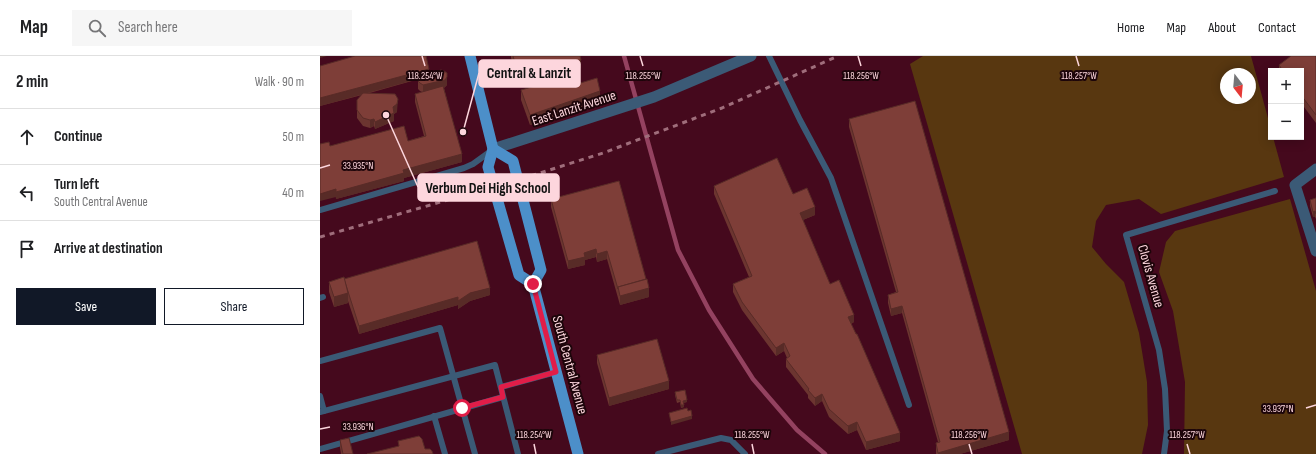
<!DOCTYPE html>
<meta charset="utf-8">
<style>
:root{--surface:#fff;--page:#f6f6f6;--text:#202124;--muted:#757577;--line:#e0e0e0;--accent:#111827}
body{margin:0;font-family:"Sofia Sans Condensed",sans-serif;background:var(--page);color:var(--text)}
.controls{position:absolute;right:12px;top:12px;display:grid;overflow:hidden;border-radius:0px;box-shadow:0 2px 10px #0003}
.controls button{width:36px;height:36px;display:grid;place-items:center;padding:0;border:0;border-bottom:1px solid var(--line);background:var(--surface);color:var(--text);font:20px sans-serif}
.compass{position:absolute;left:900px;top:12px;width:36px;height:36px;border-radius:50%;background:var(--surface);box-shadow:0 2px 10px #0003;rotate:164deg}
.stop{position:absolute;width:12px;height:12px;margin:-9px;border:3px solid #e11d48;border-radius:50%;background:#fff}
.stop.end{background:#e11d48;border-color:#fff;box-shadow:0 1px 4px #0008}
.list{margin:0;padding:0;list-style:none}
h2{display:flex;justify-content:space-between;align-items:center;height:52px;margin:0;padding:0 16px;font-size:17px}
h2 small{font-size:13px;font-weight:400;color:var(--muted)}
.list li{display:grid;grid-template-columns:26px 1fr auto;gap:12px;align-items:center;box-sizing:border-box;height:56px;padding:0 16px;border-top:1px solid var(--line)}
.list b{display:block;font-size:15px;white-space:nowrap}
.list p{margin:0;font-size:13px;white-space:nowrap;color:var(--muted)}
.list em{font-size:13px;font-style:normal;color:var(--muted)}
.actions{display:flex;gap:8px;padding:12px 16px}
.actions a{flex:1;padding:9px 0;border:1px solid var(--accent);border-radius:0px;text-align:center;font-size:14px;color:var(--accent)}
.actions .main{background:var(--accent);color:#fff}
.icon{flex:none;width:22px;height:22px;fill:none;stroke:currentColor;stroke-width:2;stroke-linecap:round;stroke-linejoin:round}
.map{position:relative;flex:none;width:996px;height:398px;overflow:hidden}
header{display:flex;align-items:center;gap:24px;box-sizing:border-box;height:56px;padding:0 20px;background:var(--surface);border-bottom:1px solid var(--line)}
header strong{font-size:19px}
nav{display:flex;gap:22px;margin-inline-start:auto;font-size:14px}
.search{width:280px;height:36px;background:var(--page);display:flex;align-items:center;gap:10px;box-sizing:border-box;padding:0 14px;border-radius:0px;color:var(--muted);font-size:15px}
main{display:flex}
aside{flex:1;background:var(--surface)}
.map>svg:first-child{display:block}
</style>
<header>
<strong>Map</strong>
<div class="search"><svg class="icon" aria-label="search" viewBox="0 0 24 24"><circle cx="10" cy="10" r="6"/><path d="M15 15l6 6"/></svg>Search here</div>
<nav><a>Home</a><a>Map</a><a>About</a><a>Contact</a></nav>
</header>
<main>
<aside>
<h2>2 min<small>Walk · 90 m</small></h2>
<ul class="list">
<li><svg class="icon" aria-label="ahead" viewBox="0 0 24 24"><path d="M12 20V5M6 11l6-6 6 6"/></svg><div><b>Continue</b></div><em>50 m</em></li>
<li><svg class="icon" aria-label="left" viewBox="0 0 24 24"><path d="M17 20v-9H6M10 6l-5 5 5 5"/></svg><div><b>Turn left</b><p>South Central Avenue</p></div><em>40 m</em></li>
<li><svg class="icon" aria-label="arrive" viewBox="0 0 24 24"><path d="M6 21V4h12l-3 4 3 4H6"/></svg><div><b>Arrive at destination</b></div></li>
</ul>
<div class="actions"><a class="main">Save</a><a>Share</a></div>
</aside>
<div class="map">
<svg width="996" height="398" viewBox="0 0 996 398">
<rect width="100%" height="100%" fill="#45091d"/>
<g fill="#583710" fill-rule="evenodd">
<path d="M603 0H931L951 73V81H953L964 121 841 158 819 143 786 149 776 165 772 191 786 208 804 226 819 277 827 326 828 369 822 398H702L590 8ZM906 18H930V42H906Z"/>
<path d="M970 143 996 235V398H864L865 326 853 255 839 216 846 186 855 175Z"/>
</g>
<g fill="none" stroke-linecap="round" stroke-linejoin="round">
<path stroke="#944260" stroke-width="4.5" d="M304 0 358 194 389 254 433 323 477 374 505 398"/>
<g stroke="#3b5a76" stroke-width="6">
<path d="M449 0 480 64 511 122 589 349"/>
<path d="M0 154 144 112 153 108 171 95"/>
<path d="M0 242 3 241"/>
<path d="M0 305 120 272 155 398"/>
<path d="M181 331 236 316"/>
<path d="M0 340 4 355"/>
<path d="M0 356 175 309 198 398"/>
<path d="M114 360 125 398"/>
<path d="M0 393 183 341"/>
<path d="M338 398 401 382 411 384 425 398"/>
<path d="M844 398 847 375 845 333 839 294 806 179 955 135"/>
</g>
<g stroke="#3b5a76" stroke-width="11">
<path d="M173 93 334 41 431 0"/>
<path d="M996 113 975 129 996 195"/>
</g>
<g stroke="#4c8fc9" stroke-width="11">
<path d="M150 0 173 93 168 111 199 219 213 228 258 398"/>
<path d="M173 93 193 105 221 214 213 228"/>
</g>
<path stroke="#9f6d7b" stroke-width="3" stroke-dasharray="5 5" stroke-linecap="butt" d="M0 181 217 118 283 97 402 52 518 0"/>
</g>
<g fill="#6c3530">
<path d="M191 0H260L261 12 199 29 191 2Z"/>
<path d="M996 0V67L981 47V15H959V9Z"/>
<path d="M0 10 109 18 127 29 124 32 142 106 84 122V125L16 143 10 90 88 85 104 80 95 46V38L102 36 100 35 98 33V25L99 23 46 38 77 56 74 58V65L55 73 54 70 50 72 43 70 37 62V44L42 39 0 50Z"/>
<path d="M257 28 280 45 210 69 201 44V34Z"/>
<path d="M529 63 689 384 640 398H616V387L618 386 582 257 571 260 568 247V239L576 236 529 71Z"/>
<path d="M299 125 329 241 300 249 287 203 277 206 276 201 265 204V209L248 213 231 151V143Z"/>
<path d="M394 130 473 138 495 159 483 164 510 228 534 266 531 268 580 385 546 394 537 374 528 378 509 361 502 345 495 350 488 342V339L466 311V303L467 302 464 295 456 300 422 254 413 236V228L429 221 394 138Z"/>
<path d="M996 142V163L995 161H993L990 150V144Z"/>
<path d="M24 223 170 239 150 245 138 253V249L39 278 28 245V247L14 251 9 236V226Z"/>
<path d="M277 299 349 333 289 350 277 307Z"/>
<path d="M355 336 367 346 363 347 364 351 361 352 360 346 357 347 355 339Z"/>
<path d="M20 384 33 398H21L20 392Z"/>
</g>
<g fill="#582b27">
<path d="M0 0H7L0 2Z"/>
<path d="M261 4V12L199 29V21Z"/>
<path d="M109 13V20L0 50V42Z"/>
<path d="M127 21V29L125 31 103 37V29Z"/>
<path d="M280 35V45L210 69V59Z"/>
<path d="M78 43 77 56 74 58V65L55 73V66L73 51Z"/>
<path d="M54 63V70L50 72V64Z"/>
<path d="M142 98V106L84 122V125L16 143V136L83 114Z"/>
<path d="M16 133V141L0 145V138Z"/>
<path d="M495 151V159L480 165V157Z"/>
<path d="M995 155V161H993V156Z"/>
<path d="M276 193V201L265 204V209L248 213V205L264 197Z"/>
<path d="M287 195V203L277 206V198Z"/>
<path d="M170 232V239L150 245 138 253V245L150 237Z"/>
<path d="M329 232V241L300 249V240Z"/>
<path d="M28 237V247L14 251V241Z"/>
<path d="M138 241V249L39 278V270Z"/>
<path d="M582 250V257L571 260V253Z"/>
<path d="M534 259V266L528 269V261Z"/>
<path d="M464 287V295L456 300V292Z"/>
<path d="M349 325V333L289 350V342Z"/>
<path d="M502 338V345L495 350V342Z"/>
<path d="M367 344V346L363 347V345Z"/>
<path d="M361 349H364V351L361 352Z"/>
<path d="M372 360V363L351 369V366Z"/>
<path d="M537 366V374L528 378V370Z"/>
<path d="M689 376V384L640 398H618V397Z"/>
<path d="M580 377V385L546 394V386Z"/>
</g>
<g fill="#7e3e38" stroke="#582b27">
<path d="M35 0H106L109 13 0 42V10Z"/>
<path d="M193 0H260L261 4 199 21Z"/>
<path d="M971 0H996V59L981 39V15H963L959 9Z"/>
<path d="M121 14 124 15 127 17V21L125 24 103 29 100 27 98 25 101 20Z"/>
<path d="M255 19 257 28 277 22 280 35 210 59 201 34Z"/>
<path d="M123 30 142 98 83 114 84 117 16 136V133L0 138V88L9 86 10 90 84 70 88 85 106 80 95 38Z"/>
<path d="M43 37 75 38 78 43 77 48 73 51 74 57 55 66 54 63 50 64 43 62 37 54V44Z"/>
<path d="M595 45 689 376 618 397 616 387 620 386 582 250 571 253 568 239 578 236 529 63Z"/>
<path d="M457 102 473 138 487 132 495 151 480 157 510 228 519 224 534 259 528 261 536 278H537L580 377 546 386 537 366 528 370 509 353 502 338 495 342 488 334 489 333 466 303 470 300 464 287 456 292 422 246 413 228 432 220 394 130Z"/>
<path d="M299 125 326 223 298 231V233L287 195 277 198 276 193 264 197 265 201 248 205 231 143Z"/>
<path d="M996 142V158L995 155 993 156 990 144Z"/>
<path d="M157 185 170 232 150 237 138 245V241L39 270 24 223Z"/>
<path d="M24 221 28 237 14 241 9 226Z"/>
<path d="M327 223 329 232 300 240 298 231Z"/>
<path d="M337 283 349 325 289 342 277 299Z"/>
<path d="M365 334 367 344 363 345 364 349H361L360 344H357L355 336Z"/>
<path d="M367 352 368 355 371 354 372 360 351 366 349 357Z"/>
<path d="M99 380 102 383 105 393H110L112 395 113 398H47L79 390 78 385Z"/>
<path d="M29 382 33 398H23L20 384Z"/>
</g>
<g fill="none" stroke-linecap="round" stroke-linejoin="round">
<path stroke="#e11d48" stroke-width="5" d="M142 352 183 341 181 331 236 316 213 228"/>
</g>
<path fill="none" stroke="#fdd6dd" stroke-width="1.5" d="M102 0 105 10M320 0 323 10M538 0 541 10M756 0 759 10M0 112 10 109M986 352 996 349M0 373 10 371M214 388 216 398M432 388 434 398M649 388 652 398M867 388 870 398"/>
<g text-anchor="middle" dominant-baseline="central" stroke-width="4" stroke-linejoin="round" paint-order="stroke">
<g font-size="14" fill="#fdd6dd" stroke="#1c050a">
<text transform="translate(254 52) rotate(-18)">East Lanzit Avenue</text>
<text transform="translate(831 220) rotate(74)">Clovis Avenue</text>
<text transform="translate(250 309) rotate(75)">South Central Avenue</text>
</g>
</g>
<g font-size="10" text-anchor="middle" fill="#fdd6dd" stroke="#1c050a" stroke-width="4" stroke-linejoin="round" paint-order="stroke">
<text x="105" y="23">118.254°W</text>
<text x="323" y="23">118.255°W</text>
<text x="541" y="23">118.256°W</text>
<text x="759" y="23">118.257°W</text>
<text x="38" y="113">33.935°N</text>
<text x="958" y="356">33.937°N</text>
<text x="38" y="374">33.936°N</text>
<text x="214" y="382">118.254°W</text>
<text x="432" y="382">118.255°W</text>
<text x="649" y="382">118.256°W</text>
<text x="867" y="382">118.257°W</text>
</g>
<path fill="none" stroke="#fdd6dd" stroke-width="1.5" d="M143 76L159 17M66 59L98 131"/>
<g fill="#fdd6dd" stroke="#1c050a" stroke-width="1.5">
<circle cx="143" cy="76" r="4"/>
<circle cx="66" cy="59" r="4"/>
</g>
<g fill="#fdd6dd" stroke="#fdd6dd" stroke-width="1.5">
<rect x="159" y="4" width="101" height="27" rx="4"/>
<rect x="98" y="118" width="141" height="27" rx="4"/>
</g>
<g font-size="15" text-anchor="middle" font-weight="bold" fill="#111">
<text x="209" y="22">Central &amp; Lanzit</text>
<text x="168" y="137">Verbum Dei High School</text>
</g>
</svg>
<div class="controls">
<button>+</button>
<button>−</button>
</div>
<svg class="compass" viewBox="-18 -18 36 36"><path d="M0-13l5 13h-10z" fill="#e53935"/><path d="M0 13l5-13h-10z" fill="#757577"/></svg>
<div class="stop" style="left:142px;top:352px"></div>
<div class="stop end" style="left:213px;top:228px"></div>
</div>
</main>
